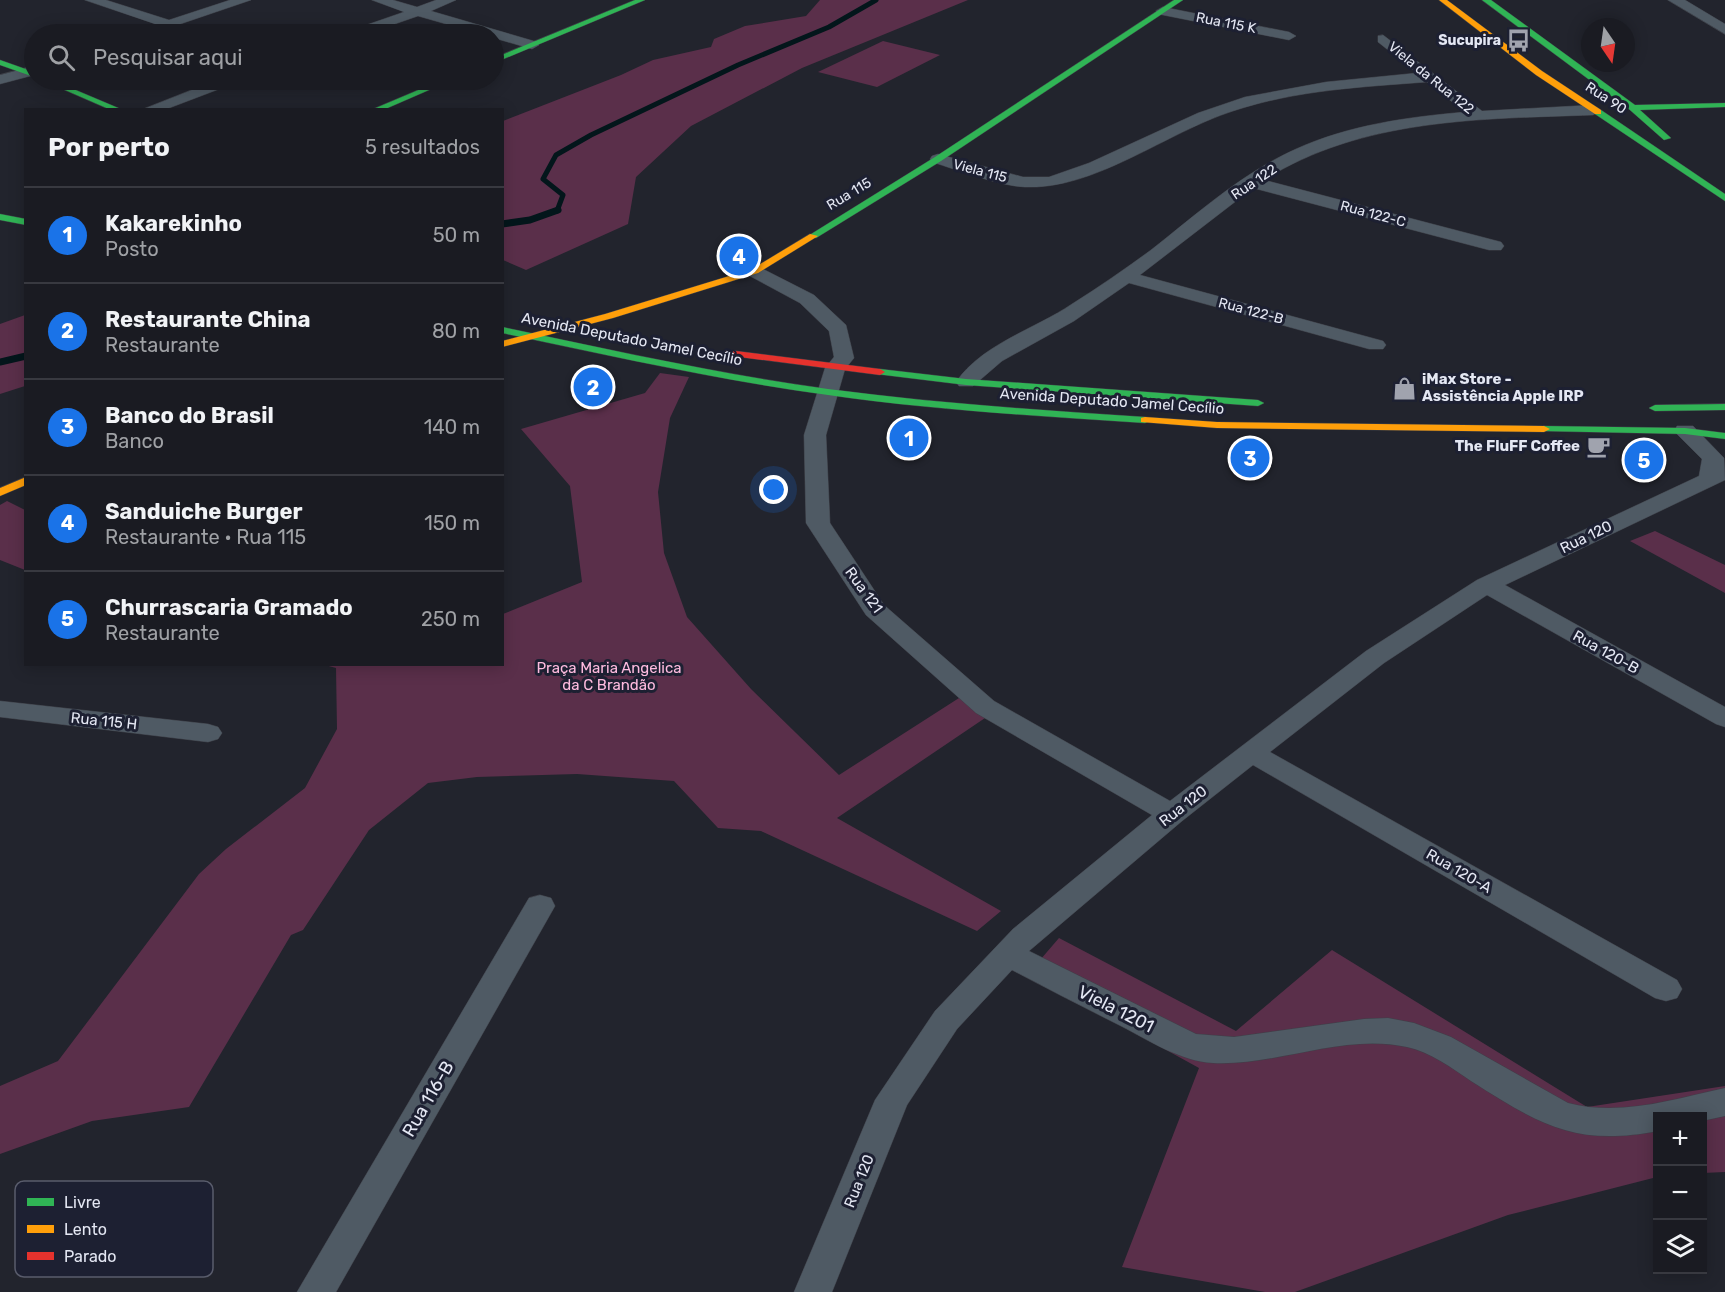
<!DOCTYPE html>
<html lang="pt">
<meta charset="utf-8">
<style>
:root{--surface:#1a1b22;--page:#23242a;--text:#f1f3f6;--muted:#9fa1a5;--line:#383940;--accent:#1a73e8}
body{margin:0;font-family:Rubik,sans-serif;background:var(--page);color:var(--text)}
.controls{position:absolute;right:18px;bottom:18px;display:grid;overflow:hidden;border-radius:0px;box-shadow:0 3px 15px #0003}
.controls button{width:54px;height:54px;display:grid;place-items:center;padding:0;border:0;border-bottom:2px solid var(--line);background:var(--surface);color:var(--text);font:30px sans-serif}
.compass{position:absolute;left:1581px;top:18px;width:54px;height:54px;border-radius:50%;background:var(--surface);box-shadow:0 3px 15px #0003;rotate:167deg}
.you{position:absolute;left:774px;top:490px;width:21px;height:21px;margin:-15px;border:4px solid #fff;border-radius:50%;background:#1a73e8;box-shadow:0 0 0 9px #1a73e833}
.badge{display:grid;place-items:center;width:39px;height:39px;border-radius:50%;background:var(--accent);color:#fff;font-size:20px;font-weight:700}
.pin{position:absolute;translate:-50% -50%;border:3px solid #fff;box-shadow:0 2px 6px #0006}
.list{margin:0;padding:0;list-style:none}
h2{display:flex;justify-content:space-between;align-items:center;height:78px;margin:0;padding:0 24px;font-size:26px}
h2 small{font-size:20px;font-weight:400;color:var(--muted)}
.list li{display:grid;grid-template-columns:39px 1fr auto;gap:18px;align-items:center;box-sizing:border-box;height:96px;padding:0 24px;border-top:2px solid var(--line)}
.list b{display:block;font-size:22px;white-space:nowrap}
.list p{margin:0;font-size:20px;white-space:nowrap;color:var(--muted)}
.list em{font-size:20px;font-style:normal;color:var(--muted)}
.icon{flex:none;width:33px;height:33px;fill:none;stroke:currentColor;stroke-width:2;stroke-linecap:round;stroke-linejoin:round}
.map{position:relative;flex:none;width:1725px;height:1292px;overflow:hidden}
.search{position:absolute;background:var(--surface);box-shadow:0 3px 15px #0003;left:24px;top:24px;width:480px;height:66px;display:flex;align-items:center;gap:15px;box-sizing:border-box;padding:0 21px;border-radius:33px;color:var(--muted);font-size:22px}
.panel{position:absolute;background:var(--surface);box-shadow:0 3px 15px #0003;left:24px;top:108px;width:480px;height:558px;border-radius:0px}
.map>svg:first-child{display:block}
</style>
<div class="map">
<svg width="1725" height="1292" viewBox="0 0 1725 1292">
<rect width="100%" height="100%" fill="#22242d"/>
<g fill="#5a2f4a">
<path d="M820 0H968L802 68 691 126 636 177 628 224 526 270 503 260V121L621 75 653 60 711 47 714 39 745 26 806 16Z"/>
<path d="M883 41 940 55 877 87 818 72Z"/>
<path d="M25 315V386L0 394V324Z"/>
<path d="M660 373 689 377 670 418 658 492 664 553 687 617 751 689 839 775 959 698 988 716 837 818 1001 911 977 931 761 831 718 828 674 781 577 774 477 777 428 783 369 830 303 930 291 935 189 1107 92 1121 0 1154V1086L58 1061 199 874 226 849 305 788 337 729 336 668 325 665 502 664 503 614 582 582 570 486 521 429 645 393Z"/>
<path d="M7 501 25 510V570L0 560V505Z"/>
<path d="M1655 531 1725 565V593L1630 541Z"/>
<path d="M1059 938 1236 1031 1332 950 1587 1107 1725 1086V1172L1703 1173 1702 1116H1658L1657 1177 1508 1215 1295 1292H1265L1122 1267 1199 1068 1028 974Z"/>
</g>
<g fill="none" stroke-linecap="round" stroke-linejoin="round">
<path stroke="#03161b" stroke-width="5" d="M557 211 563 195 543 179 556 155 591 135 738 65 829 27 876 0"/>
<g stroke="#03161b" stroke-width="7">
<path d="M502 224 530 220 558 210"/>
<path d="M0 362 26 356"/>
</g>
<defs>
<g id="street">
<path d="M85 0H106L169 20 230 0H251L151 34H131L155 24Z"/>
<path d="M372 0H393L417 7 436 0H456L431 11 537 42 539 45 532 49 494 38V34H481L418 16 366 34H347L349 31 404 12Z"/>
<path d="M1668 0H1685L1725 24V34Z"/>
<path d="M1163 7 1289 32 1296 36 1289 40 1158 14 1156 11Z"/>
<path d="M1383 35 1482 111 1593 105 1601 110 1593 115C1481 119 1362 118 1264 180L1501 242 1504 246 1501 250H1489L1253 188 1140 275 1383 341 1386 345 1383 349H1369L1129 283 1074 321 1002 361 973 386H959L956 382C982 344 1035 329 1072 304 1099 287 1125 269 1151 250 1197 214 1242 173 1296 149 1349 125 1408 117 1465 112L1427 82C1362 87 1296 90 1233 111 1167 132 1095 190 1025 187 999 186 958 170 932 162L930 159 932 156 938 154 1023 177H1049L1089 163 1198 113 1245 97 1326 82 1417 73 1378 42V36Z"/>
<path d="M34 66V75L0 84V75Z"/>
<path d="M217 80H237L235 83 164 110H141Z"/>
<path d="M755 265 814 295 846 325 854 358 845 369 826 435 830 523 884 605 994 701 1170 801 1366 651 1477 580 1699 476 1702 459 1674 431 1677 426H1693L1724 458 1725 480 1505 585 1725 707V727L1716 724 1487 595 1384 663 1270 752 1677 980 1682 989 1677 998 1666 1001 1655 998 1253 765 1182 821 1029 951 1196 1034 1234 1037 1364 1019 1388 1018 1414 1023 1451 1037 1568 1103C1620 1117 1674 1099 1725 1088V1116L1702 1121V1116H1658V1131C1575 1147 1539 1124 1471 1081 1452 1068 1430 1052 1407 1047 1342 1033 1278 1066 1213 1063 1180 1061 1150 1041 1121 1026 1085 1008 1048 989 1012 970L957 1029 907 1105 832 1292H794L875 1100 935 1011 1013 929 1152 815 976 713 866 615 806 523 804 435 825 368 834 357 829 331 800 303 748 275 746 271 748 267Z"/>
<path d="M0 701 208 724 218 727 222 733 218 739 208 742 0 717Z"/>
<path d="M540 895 551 898 555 906 336 1292H297L529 898Z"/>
</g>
<g id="fast">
<path d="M635 0H645L494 63V58Z"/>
<path d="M1174 0H1183L941 161 816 238 808 236 935 157Z"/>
<path d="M1482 0H1491L1635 105 1725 103V107L1640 110 1671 138 1664 140 1630 110Z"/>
<path d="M0 60 34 72V77L0 65Z"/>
<path d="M42 80H52L123 110H111Z"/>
<path d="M442 80H452L383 110H371Z"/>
<path d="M1595 110H1601L1725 194V201L1595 114Z"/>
<path d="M0 214 26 219V225L0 220Z"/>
<path d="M502 327C611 350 719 374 828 389 933 403 1039 410 1145 417L1151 420 1145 423C1039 416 933 410 828 395 719 380 611 356 502 333Z"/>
<path d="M880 369 966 379 1258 400 1264 403 1258 406 966 385 876 374 875 372Z"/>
<path d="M1725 404V410L1655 411 1649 408 1655 405Z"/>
<path d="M1544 426 1685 428 1725 433V439L1685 434 1540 431 1538 429Z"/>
</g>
<g id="slow">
<path d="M1439 0H1447L1542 71 1601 110V114H1595L1536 75Z"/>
<path d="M810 234 818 236 758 273 613 318 502 347V341L605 314 752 269Z"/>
<path d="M1145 417 1217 422 1544 426 1550 429 1544 432 1217 428 1141 422V418Z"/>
<path d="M26 477V485L0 496V488Z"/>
</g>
<path id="jam" d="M728 350 880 369 885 372 880 375 724 355 723 353Z"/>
</defs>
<use href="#street" stroke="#3e4048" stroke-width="1"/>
<use href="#fast" stroke="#3e4048" stroke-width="1"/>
<use href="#slow" stroke="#3e4048" stroke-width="1"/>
<use href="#jam" stroke="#3e4048" stroke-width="1"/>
<use href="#street" fill="#4f5a64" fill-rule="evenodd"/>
<use href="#fast" fill="#30b455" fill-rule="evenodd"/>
<use href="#slow" fill="#ff9f0a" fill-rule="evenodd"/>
<use href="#jam" fill="#e5322d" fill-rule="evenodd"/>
</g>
<defs>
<symbol id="bus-bare" viewBox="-9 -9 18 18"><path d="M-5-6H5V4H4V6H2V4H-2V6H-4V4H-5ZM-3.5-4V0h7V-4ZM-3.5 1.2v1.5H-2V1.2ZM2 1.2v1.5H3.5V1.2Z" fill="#a0a3ae" stroke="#1d2032" stroke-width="2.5" paint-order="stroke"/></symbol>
<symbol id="shop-bare" viewBox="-9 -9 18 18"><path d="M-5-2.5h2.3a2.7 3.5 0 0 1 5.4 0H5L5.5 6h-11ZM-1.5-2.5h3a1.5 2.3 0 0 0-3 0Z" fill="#a0a3ae" stroke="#1d2032" stroke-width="2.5" paint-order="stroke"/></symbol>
<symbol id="cafe-bare" viewBox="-9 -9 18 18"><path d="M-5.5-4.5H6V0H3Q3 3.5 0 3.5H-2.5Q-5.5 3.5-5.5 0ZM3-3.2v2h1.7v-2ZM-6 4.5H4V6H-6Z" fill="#a0a3ae" stroke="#1d2032" stroke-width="2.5" paint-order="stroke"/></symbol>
</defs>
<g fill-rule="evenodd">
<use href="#bus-bare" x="1502" y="24" width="33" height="33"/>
<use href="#shop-bare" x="1388" y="372" width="33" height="33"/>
<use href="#cafe-bare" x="1582" y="430" width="33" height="33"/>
</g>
<g text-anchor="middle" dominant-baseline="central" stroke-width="6" stroke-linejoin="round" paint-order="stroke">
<g font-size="14" fill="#e4e7f3" stroke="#1d2032">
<text transform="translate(1226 23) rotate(11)">Rua 115 K</text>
<text transform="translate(1431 78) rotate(39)">Viela da Rua 122</text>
<text transform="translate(1606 98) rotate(33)">Rua 90</text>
<text transform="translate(980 171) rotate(15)">Viela 115</text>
<text transform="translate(1254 182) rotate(-34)">Rua 122</text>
<text transform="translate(849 194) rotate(-31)">Rua 115</text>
<text transform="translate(1373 214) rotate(15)">Rua 122-C</text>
<text transform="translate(1251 311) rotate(15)">Rua 122-B</text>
</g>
<g font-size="14" font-weight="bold" fill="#e4e7f3" stroke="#1d2032" text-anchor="end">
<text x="1501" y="40">Sucupira</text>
</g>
<g font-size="15" fill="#e4e7f3" stroke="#1d2032">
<text transform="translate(632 339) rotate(11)">Avenida Deputado Jamel Cecílio</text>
<text transform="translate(1112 401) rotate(4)">Avenida Deputado Jamel Cecílio</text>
<text transform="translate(1586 537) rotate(-26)">Rua 120</text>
<text transform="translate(864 590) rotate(54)">Rua 121</text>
<text transform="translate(1606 652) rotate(29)">Rua 120-B</text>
<text transform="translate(104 721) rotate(6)">Rua 115 H</text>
<text transform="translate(1183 806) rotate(-38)">Rua 120</text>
<text transform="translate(1459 871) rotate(30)">Rua 120-A</text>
<text transform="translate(859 1181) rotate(-68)">Rua 120</text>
</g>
<g font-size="15" font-weight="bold" fill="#e4e7f3" stroke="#1d2032" text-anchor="start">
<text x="1422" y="379">iMax Store -<tspan x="1422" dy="17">Assistência Apple IRP</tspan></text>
<text x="1580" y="446" text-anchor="end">The FluFF Coffee</text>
</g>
<g font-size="15" fill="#febbdf" stroke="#1d2032">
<text x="609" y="668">Praça Maria Angelica<tspan x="609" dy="17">da C Brandão</tspan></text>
</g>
<g font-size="18" fill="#e4e7f3" stroke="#1d2032">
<text transform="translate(1116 1009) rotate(27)">Viela 1201</text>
<text transform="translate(428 1099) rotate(-60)">Rua 116-B</text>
</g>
</g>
<rect x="15" y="1181" width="198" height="96" rx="9" fill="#1d2032" stroke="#595c6c" stroke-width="1.5"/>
<rect x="27" y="1198" width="27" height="8" fill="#30b455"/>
<rect x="27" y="1225" width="27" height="8" fill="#ff9f0a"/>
<rect x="27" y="1252" width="27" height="8" fill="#e5322d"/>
<g font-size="16" fill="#e4e7f3">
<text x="64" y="1208">Livre</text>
<text x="64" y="1235">Lento</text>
<text x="64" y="1262">Parado</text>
</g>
</svg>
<div class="controls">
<button>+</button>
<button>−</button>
<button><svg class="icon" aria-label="layers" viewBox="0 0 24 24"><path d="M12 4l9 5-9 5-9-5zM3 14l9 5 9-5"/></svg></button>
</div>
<svg class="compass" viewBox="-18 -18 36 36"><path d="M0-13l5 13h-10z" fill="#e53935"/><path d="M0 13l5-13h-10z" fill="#9fa1a5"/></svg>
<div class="you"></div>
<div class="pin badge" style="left:909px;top:438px">1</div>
<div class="pin badge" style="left:593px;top:387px">2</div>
<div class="pin badge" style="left:1250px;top:458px">3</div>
<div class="pin badge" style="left:739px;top:256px">4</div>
<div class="pin badge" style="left:1644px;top:460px">5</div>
<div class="search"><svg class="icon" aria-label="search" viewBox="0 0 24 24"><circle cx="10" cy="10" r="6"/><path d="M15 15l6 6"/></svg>Pesquisar aqui</div>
<section class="panel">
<h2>Por perto<small>5 resultados</small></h2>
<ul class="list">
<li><span class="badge">1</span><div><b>Kakarekinho</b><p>Posto</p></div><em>50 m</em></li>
<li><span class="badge">2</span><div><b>Restaurante China</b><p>Restaurante</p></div><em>80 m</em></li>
<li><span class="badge">3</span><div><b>Banco do Brasil</b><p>Banco</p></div><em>140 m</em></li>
<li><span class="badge">4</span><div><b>Sanduiche Burger</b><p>Restaurante · Rua 115</p></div><em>150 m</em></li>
<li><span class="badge">5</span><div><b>Churrascaria Gramado</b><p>Restaurante</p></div><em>250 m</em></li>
</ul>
</section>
</div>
